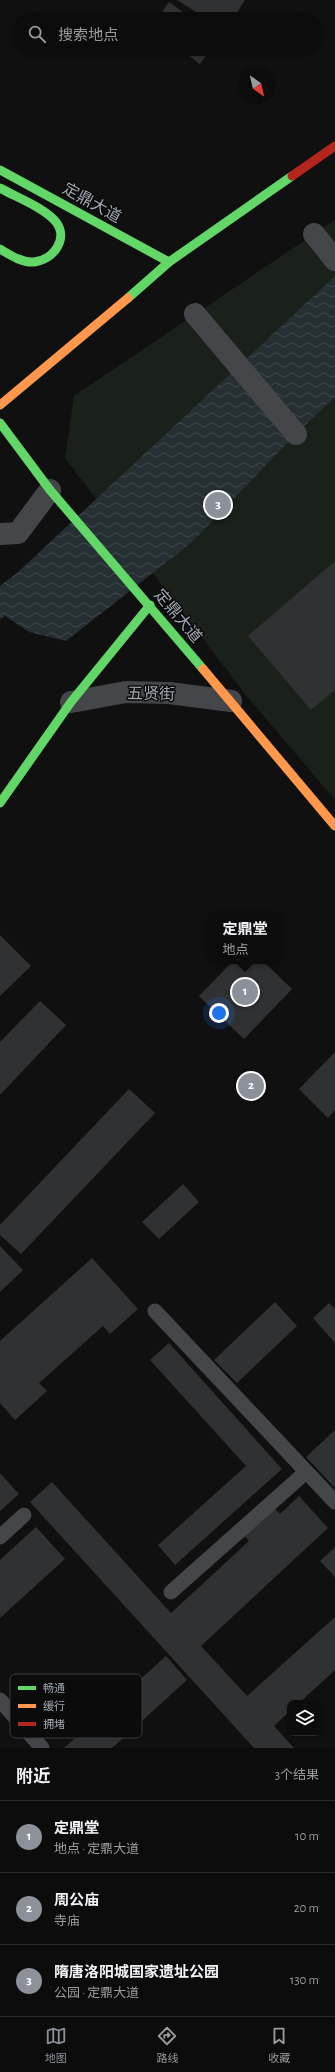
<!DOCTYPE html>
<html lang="zh">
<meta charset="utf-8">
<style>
:root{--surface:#0c0c0d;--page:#151516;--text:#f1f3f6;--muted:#9a9b9d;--line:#2c2c2e;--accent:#8c9099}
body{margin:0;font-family:"Alegreya Sans","Noto Sans SC",sans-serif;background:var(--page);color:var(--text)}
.controls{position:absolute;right:12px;bottom:12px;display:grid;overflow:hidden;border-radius:8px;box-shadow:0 1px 3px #0004}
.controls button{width:36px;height:36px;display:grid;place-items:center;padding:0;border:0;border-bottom:1px solid var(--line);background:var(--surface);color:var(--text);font:20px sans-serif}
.compass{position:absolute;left:239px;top:68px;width:36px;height:36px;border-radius:50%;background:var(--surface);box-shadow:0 1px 3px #0004;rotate:146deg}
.you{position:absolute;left:219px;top:1013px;width:14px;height:14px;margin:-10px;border:3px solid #fff;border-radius:50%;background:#1a73e8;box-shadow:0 0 0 6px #1a73e833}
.badge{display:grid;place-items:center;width:26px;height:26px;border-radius:50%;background:var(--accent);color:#fff;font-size:13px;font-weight:700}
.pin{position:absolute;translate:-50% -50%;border:2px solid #fff;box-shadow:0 1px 4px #0006}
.popup{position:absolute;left:208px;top:912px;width:74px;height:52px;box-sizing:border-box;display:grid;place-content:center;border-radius:8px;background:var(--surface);filter:drop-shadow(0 1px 3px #0005);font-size:13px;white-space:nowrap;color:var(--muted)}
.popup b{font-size:15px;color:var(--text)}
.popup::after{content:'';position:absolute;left:50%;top:100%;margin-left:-8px;border:8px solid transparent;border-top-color:var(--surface)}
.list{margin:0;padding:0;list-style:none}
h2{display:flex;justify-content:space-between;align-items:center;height:52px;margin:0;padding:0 16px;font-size:17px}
h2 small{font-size:13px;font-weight:400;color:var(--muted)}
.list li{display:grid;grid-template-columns:26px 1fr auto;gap:12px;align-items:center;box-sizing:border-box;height:72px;padding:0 16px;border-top:1px solid var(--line)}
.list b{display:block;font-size:15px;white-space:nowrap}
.list p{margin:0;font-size:13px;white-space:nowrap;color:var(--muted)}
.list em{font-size:13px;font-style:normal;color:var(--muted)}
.icon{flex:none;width:22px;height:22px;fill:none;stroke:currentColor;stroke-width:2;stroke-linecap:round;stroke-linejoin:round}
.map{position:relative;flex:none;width:335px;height:1748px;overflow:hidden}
.search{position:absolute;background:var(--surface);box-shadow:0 1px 3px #0004;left:12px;right:12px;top:12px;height:44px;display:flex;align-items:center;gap:10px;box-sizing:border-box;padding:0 14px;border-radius:22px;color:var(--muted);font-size:15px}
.sheet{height:268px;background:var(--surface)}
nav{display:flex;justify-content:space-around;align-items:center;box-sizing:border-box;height:56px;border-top:1px solid var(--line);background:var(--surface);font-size:11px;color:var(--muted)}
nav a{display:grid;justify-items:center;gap:2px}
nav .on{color:var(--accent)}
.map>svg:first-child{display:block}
</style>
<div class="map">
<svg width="335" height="1748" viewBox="0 0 335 1748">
<defs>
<pattern id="water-waves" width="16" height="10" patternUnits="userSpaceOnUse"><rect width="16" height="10" fill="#262f34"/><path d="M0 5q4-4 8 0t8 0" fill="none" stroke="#424a4f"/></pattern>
</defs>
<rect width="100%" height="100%" fill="#101011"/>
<path fill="#1a211b" d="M335 220V800L245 694 65 458 74 396Z"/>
<path fill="url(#water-waves)" d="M335 276V397L296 434 191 543 66 641 29 632 5 616 0 619V586L17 573Z"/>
<g fill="#303133">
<path d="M177 0H245L233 19H207Z"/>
<path d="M169 2 192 19H157Z"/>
<path d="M180 49H211L200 64Z"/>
<path d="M335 561V690L311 710 248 636Z"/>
<path d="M0 935 31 966 0 996Z"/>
<path d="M233 961H263L292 989 244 1039 199 996Z"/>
<path d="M40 1001 66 1025 0 1095V1042Z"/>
<path d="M335 1052V1110L328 1118 299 1089Z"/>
<path d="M129 1089 155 1113 21 1254 0 1235V1225Z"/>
<path d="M183 1184 199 1202 159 1239 142 1222Z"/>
<path d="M0 1246 23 1270 0 1292Z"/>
<path d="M92 1258 138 1309 110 1334 103 1326 39 1383 47 1391 15 1420 0 1403V1341Z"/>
<path d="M275 1302 297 1326 237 1383 214 1360Z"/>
<path d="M329 1303 335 1309V1343L313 1318Z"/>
<path d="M169 1343 282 1469 175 1565 158 1545 246 1466 150 1360Z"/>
<path d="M335 1430V1486L334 1487 306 1457Z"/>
<path d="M0 1473 19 1494 0 1511Z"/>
<path d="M52 1482 171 1613 249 1541 244 1535 274 1508 280 1514 299 1496 328 1528 201 1646 247 1696 335 1617V1670L299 1703H290V1711L274 1726 294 1748H254L30 1502Z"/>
<path d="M36 1527 65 1559 0 1618V1560Z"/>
<path d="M335 1547V1577L320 1561Z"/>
<path d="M166 1656 187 1680 112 1748H64Z"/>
</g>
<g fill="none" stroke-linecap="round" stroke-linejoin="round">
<g stroke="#444649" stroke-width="15">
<path d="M155 1311 335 1502"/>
<path d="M0 1537 24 1515"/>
<path d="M171 1592 306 1472"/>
<path d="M0 1700 42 1748"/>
</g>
<g stroke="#444649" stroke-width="22">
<path d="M314 234 335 260"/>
<path d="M195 314 296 434"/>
<path d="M0 534 18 533 50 490"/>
<path d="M71 702 126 692 169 693 231 701"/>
</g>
<g stroke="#63d668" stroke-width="9">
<path d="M0 170 169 262"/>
<path d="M0 188C16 197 45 208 56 222 69 239 53 260 34 262 22 263 10 255 0 249"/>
<path d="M128 298 169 262 292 176"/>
<path d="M0 423 50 490 203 669"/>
<path d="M0 803 71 702 150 605"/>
</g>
<g stroke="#ff974d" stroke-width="9">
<path d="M0 405 128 298"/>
<path d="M203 669 335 826"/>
</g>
<path stroke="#b3261e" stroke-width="9" d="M292 176 335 146"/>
</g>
<g text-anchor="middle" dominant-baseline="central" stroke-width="3" stroke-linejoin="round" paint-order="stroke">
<g font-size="16" fill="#a0a8b3" stroke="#0b0b0c">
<text transform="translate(92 203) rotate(29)">定鼎大道</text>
<text transform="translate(178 616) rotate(50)">定鼎大道</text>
<text transform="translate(151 694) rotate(1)">五贤街</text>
</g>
</g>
<rect x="10" y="1674" width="132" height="64" rx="6" fill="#0b0b0c" stroke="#383a3e" stroke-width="1"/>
<rect x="18" y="1686" width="18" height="4" fill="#63d668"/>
<rect x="18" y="1704" width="18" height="4" fill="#ff974d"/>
<rect x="18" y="1722" width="18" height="4" fill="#b3261e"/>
<g font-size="11" fill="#a0a8b3">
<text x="43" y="1692">畅通</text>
<text x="43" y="1710">缓行</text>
<text x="43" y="1728">拥堵</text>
</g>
</svg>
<div class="controls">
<button><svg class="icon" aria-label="layers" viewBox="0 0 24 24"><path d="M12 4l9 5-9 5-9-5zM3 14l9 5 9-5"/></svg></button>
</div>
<svg class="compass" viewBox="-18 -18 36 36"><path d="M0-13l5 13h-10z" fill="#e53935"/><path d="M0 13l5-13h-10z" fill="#9a9b9d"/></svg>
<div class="you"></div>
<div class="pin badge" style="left:245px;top:992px">1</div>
<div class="popup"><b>定鼎堂</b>地点</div>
<div class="pin badge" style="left:251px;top:1086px">2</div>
<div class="pin badge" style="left:218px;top:505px">3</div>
<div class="search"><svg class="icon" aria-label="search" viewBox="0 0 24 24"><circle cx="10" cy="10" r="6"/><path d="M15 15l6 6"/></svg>搜索地点</div>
</div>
<section class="sheet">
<h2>附近<small>3个结果</small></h2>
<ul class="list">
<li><span class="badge">1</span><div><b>定鼎堂</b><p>地点 · 定鼎大道</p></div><em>10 m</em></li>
<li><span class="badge">2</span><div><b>周公庙</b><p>寺庙</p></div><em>20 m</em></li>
<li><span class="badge">3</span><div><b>隋唐洛阳城国家遗址公园</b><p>公园 · 定鼎大道</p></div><em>130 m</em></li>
</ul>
</section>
<nav>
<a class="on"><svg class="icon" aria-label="map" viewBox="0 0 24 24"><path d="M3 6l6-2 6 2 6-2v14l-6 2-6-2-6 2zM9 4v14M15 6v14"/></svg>地图</a>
<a><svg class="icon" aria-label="directions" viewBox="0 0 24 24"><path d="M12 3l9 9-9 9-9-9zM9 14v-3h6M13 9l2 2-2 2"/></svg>路线</a>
<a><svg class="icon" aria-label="saved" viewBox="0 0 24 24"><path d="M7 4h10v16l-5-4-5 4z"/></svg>收藏</a>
</nav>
